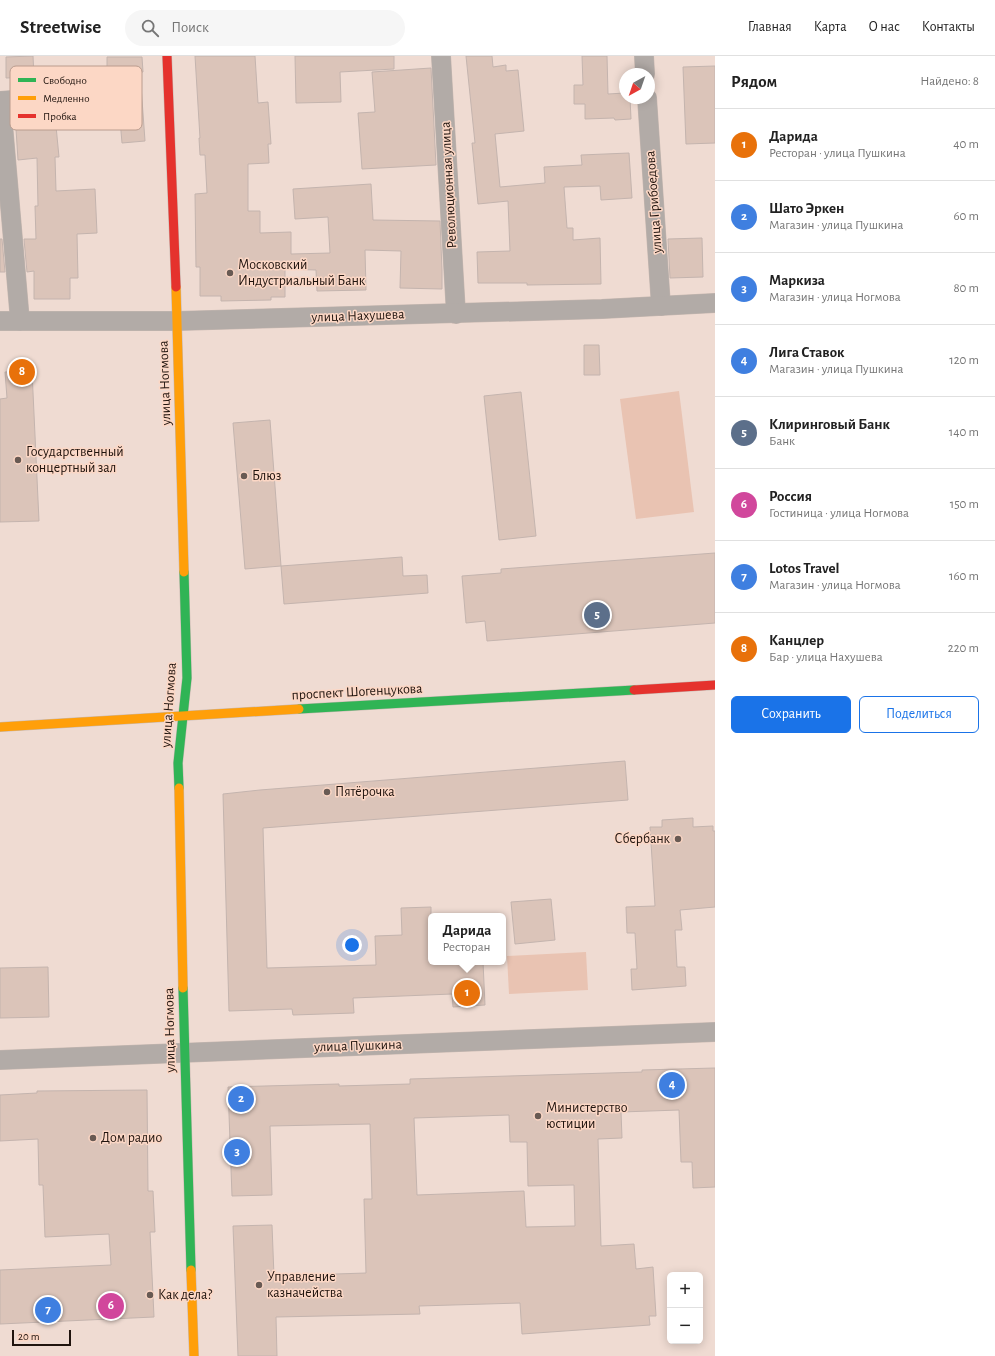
<!DOCTYPE html>
<html lang="ru">
<meta charset="utf-8">
<style>
:root{--surface:#fff;--page:#f6f6f6;--text:#222;--muted:#767676;--line:#e0e0e0;--accent:#1a73e8}
body{margin:0;font-family:"Alegreya Sans",sans-serif;background:var(--page);color:var(--text)}
.controls{position:absolute;right:12px;bottom:12px;display:grid;overflow:hidden;border-radius:6px;box-shadow:0 2px 10px #0003}
.controls button{width:36px;height:36px;display:grid;place-items:center;padding:0;border:0;border-bottom:1px solid var(--line);background:var(--surface);color:var(--text);font:20px sans-serif}
.compass{position:absolute;left:619px;top:12px;width:36px;height:36px;border-radius:50%;background:var(--surface);box-shadow:0 2px 10px #0003;rotate:220deg}
.scale{position:absolute;left:12px;bottom:10px;width:59px;box-sizing:border-box;padding-left:4px;border:2px solid #20140e;border-top:0;font-size:11px;line-height:14px;white-space:nowrap;color:#20140e;-webkit-text-stroke:3px #fcd7c5;paint-order:stroke}
.you{position:absolute;left:352px;top:889px;width:14px;height:14px;margin:-10px;border:3px solid #fff;border-radius:50%;background:#1a73e8;box-shadow:0 0 0 6px #1a73e833}
.badge{display:grid;place-items:center;width:26px;height:26px;border-radius:50%;background:var(--accent);color:#fff;font-size:13px;font-weight:700}
.pin{position:absolute;translate:-50% -50%;border:2px solid #fff;box-shadow:0 1px 4px #0006}
.popup{position:absolute;left:428px;top:857px;width:78px;height:52px;box-sizing:border-box;display:grid;place-content:center;border-radius:6px;background:var(--surface);filter:drop-shadow(0 1px 3px #0005);font-size:13px;white-space:nowrap;color:var(--muted)}
.popup b{font-size:15px;color:var(--text)}
.popup::after{content:'';position:absolute;left:50%;top:100%;margin-left:-8px;border:8px solid transparent;border-top-color:var(--surface)}
.list{margin:0;padding:0;list-style:none}
h2{display:flex;justify-content:space-between;align-items:center;height:52px;margin:0;padding:0 16px;font-size:17px}
h2 small{font-size:13px;font-weight:400;color:var(--muted)}
.list li{display:grid;grid-template-columns:26px 1fr auto;gap:12px;align-items:center;box-sizing:border-box;height:72px;padding:0 16px;border-top:1px solid var(--line)}
.list b{display:block;font-size:15px;white-space:nowrap}
.list p{margin:0;font-size:13px;white-space:nowrap;color:var(--muted)}
.list em{font-size:13px;font-style:normal;color:var(--muted)}
.actions{display:flex;gap:8px;padding:12px 16px}
.actions a{flex:1;padding:9px 0;border:1px solid var(--accent);border-radius:6px;text-align:center;font-size:14px;color:var(--accent)}
.actions .main{background:var(--accent);color:#fff}
.icon{flex:none;width:22px;height:22px;fill:none;stroke:currentColor;stroke-width:2;stroke-linecap:round;stroke-linejoin:round}
.map{position:relative;flex:none;width:715px;height:1300px;overflow:hidden}
header{display:flex;align-items:center;gap:24px;box-sizing:border-box;height:56px;padding:0 20px;background:var(--surface);border-bottom:1px solid var(--line)}
header strong{font-size:19px}
nav{display:flex;gap:22px;margin-inline-start:auto;font-size:14px}
.search{width:280px;height:36px;background:var(--page);display:flex;align-items:center;gap:10px;box-sizing:border-box;padding:0 14px;border-radius:22px;color:var(--muted);font-size:15px}
main{display:flex}
aside{flex:1;background:var(--surface)}
.map>svg:first-child{display:block}
</style>
<header>
<strong>Streetwise</strong>
<div class="search"><svg class="icon" aria-label="search" viewBox="0 0 24 24"><circle cx="10" cy="10" r="6"/><path d="M15 15l6 6"/></svg>Поиск</div>
<nav><a>Главная</a><a>Карта</a><a>О нас</a><a>Контакты</a></nav>
</header>
<main>
<div class="map">
<svg width="715" height="1300" viewBox="0 0 715 1300">
<rect width="100%" height="100%" fill="#efdbd2"/>
<g fill="#e9c3b2">
<path d="M679 335 694 456 636 463 620 343Z"/>
<path d="M586 896 588 934 509 938 507 900Z"/>
</g>
<g fill="#dbc4b9" stroke="#c4b4ae" fill-rule="evenodd">
<path d="M33 0 34 21 6 22V1Z"/>
<path d="M195 0H255L258 47 268 46 271 88H268L269 107 248 108V155H260V177L291 176V198L330 197 328 161 295 163 293 133 371 128 373 164 440 165 442 214V233L400 232 401 195 365 194 366 234 317 235 316 214 285 213V241H271V244L221 245V240H200V211H196L195 138 207 137 205 99H200L199 82H200Z"/>
<path d="M295 0H394V13L340 16 341 46 296 47Z"/>
<path d="M466 0H492L493 11 506 9V15L518 14 524 75 495 78 500 131 545 127 544 111 582 109 581 99 629 97 632 142 601 144 600 130 564 131 567 172H573V184L600 182 601 228 527 229V227H478L477 196 510 195 508 145 478 148 472 87H475Z"/>
<path d="M582 0H607L608 38 625 37V42H630L631 63 615 64 614 62 585 63V48H574V29H583Z"/>
<path d="M107 1H142L143 16H140L145 85 122 87 116 17H107Z"/>
<path d="M715 10V87L686 88 683 11Z"/>
<path d="M431 12 436 109 362 113 358 57 375 56 372 16Z"/>
<path d="M56 70 59 101H55L56 135 95 133 97 177 77 178 78 222H70V243H34V215L27 216 24 183H36L35 150H38L37 102 18 104 16 73Z"/>
<path d="M702 182 703 221 670 222 668 183Z"/>
<path d="M0 183H2L5 216H0Z"/>
<path d="M584 289H599L600 319H584Z"/>
<path d="M32 315 39 465 0 466V343L7 342 5 316Z"/>
<path d="M521 336 536 480 499 484 484 340Z"/>
<path d="M270 364 281 510 245 513 233 367Z"/>
<path d="M715 497V567L487 585 485 565 466 567 462 520 501 517V513Z"/>
<path d="M402 501 403 520 427 519 428 537 284 548 281 510Z"/>
<path d="M625 705 628 744 263 772 267 912 376 909 375 880 402 879 401 852 431 851V906H483L485 949 453 951 452 938 353 942 354 957 293 959 292 953 229 955 223 738 260 734Z"/>
<path d="M693 762V771L713 770V775H715V851L680 854 682 874H675L677 911H685L686 930 632 934 631 913H637L635 877H627L626 851 655 850 650 771H662V764Z"/>
<path d="M551 843 555 884 515 888 511 846Z"/>
<path d="M48 911 49 961 0 962V912Z"/>
<path d="M715 1012V1131L693 1132 692 1106H681L679 1054 621 1056 622 1082 598 1083 601 1190 634 1188 636 1213 653 1211 656 1260H649L650 1269 522 1278 520 1247 419 1250 420 1258 276 1261 277 1300H238L233 1170 272 1169 274 1220 366 1217 364 1143H372L370 1068 270 1070 272 1139 232 1140 228 1031 339 1028V1030L410 1028V1023L642 1016V1014ZM509 1059 510 1086H527L528 1130 574 1129 575 1170 526 1171 524 1135 417 1139 414 1062Z"/>
<path d="M147 1034 148 1135H153L155 1176H150L154 1261 0 1268V1214L111 1209 109 1178 45 1181 43 1129H39L38 1083 0 1085V1039L37 1037V1035Z"/>
</g>
<g fill="none" stroke-linecap="round" stroke-linejoin="round">
<defs>
<g id="street">
<path d="M441 0 456 258"/>
<path d="M644 0 645 18"/>
<path d="M647 42 661 250"/>
<path d="M0 45 74 39"/>
<path d="M1 45 20 265"/>
<path d="M0 265H177L602 253 715 247"/>
<path d="M0 1004 715 976"/>
</g>
<g id="fast">
<path d="M299 653 634 634"/>
<path d="M179 732 178 707 187 622 184 516"/>
<path d="M183 932 191 1214"/>
</g>
<g id="slow">
<path d="M176 231 184 516"/>
<path d="M0 671 299 653"/>
<path d="M179 732 183 932"/>
<path d="M191 1214 194 1300"/>
</g>
<g id="jam">
<path d="M167 0 176 231"/>
<path d="M634 634 715 629"/>
</g>
</defs>
<use href="#street" stroke="#c7b8b1" stroke-width="20"/>
<use href="#fast" stroke="#c7b8b1" stroke-width="10"/>
<use href="#slow" stroke="#c7b8b1" stroke-width="10"/>
<use href="#jam" stroke="#c7b8b1" stroke-width="10"/>
<use href="#street" stroke="#b2aba7" stroke-width="19"/>
<use href="#fast" stroke="#30b455" stroke-width="9"/>
<use href="#slow" stroke="#ff9f0a" stroke-width="9"/>
<use href="#jam" stroke="#e5322d" stroke-width="9"/>
</g>
<g fill="#685a53" stroke="#fcd7c5" stroke-width="1.5">
<circle cx="230" cy="217" r="4"/>
<circle cx="18" cy="404" r="4"/>
<circle cx="244" cy="420" r="4"/>
<circle cx="327" cy="736" r="4"/>
<circle cx="678" cy="783" r="4"/>
<circle cx="538" cy="1060" r="4"/>
<circle cx="93" cy="1082" r="4"/>
<circle cx="259" cy="1229" r="4"/>
<circle cx="150" cy="1239" r="4"/>
</g>
<g text-anchor="middle" dominant-baseline="central" stroke-width="3" stroke-linejoin="round" paint-order="stroke">
<g font-size="14" fill="#20140e" stroke="#fcd7c5">
<text transform="translate(449 129) rotate(-93)">Революционная улица</text>
<text transform="translate(654 146) rotate(-94)">улица Грибоедова</text>
<text transform="translate(358 260) rotate(-2)">улица Нахушева</text>
<text transform="translate(165 327) rotate(-92)">улица Ногмова</text>
<text transform="translate(357 636) rotate(-3)">проспект Шогенцукова</text>
<text transform="translate(169 649) rotate(-86)">улица Ногмова</text>
<text transform="translate(170 974) rotate(-91)">улица Ногмова</text>
<text transform="translate(358 990) rotate(-2)">улица Пушкина</text>
</g>
<g font-size="14" fill="#20140e" stroke="#fcd7c5" text-anchor="start">
<text x="238" y="209">Московский<tspan x="238" dy="16">Индустриальный Банк</tspan></text>
<text x="26" y="396">Государственный<tspan x="26" dy="16">концертный зал</tspan></text>
<text x="252" y="420">Блюз</text>
<text x="335" y="736">Пятёрочка</text>
<text x="670" y="783" text-anchor="end">Сбербанк</text>
<text x="546" y="1052">Министерство<tspan x="546" dy="16">юстиции</tspan></text>
<text x="101" y="1082">Дом радио</text>
<text x="267" y="1221">Управление<tspan x="267" dy="16">казначейства</tspan></text>
<text x="158" y="1239">Как дела?</text>
</g>
</g>
<rect x="10" y="10" width="132" height="64" rx="6" fill="#fcd7c5" stroke="#ba9c8e" stroke-width="1"/>
<rect x="18" y="22" width="18" height="4" fill="#30b455"/>
<rect x="18" y="40" width="18" height="4" fill="#ff9f0a"/>
<rect x="18" y="58" width="18" height="4" fill="#e5322d"/>
<g font-size="11" fill="#20140e">
<text x="43" y="28">Свободно</text>
<text x="43" y="46">Медленно</text>
<text x="43" y="64">Пробка</text>
</g>
</svg>
<div class="controls">
<button>+</button>
<button>−</button>
</div>
<svg class="compass" viewBox="-18 -18 36 36"><path d="M0-13l5 13h-10z" fill="#e53935"/><path d="M0 13l5-13h-10z" fill="#767676"/></svg>
<div class="scale">20 m</div>
<div class="you"></div>
<div class="pin badge" style="left:467px;top:937px;background:#e8710a">1</div>
<div class="popup"><b>Дарида</b>Ресторан</div>
<div class="pin badge" style="left:241px;top:1043px;background:#3f7fe0">2</div>
<div class="pin badge" style="left:237px;top:1096px;background:#3f7fe0">3</div>
<div class="pin badge" style="left:672px;top:1029px;background:#3f7fe0">4</div>
<div class="pin badge" style="left:597px;top:559px;background:#5c6f8a">5</div>
<div class="pin badge" style="left:111px;top:1250px;background:#d1479c">6</div>
<div class="pin badge" style="left:48px;top:1254px;background:#3f7fe0">7</div>
<div class="pin badge" style="left:22px;top:316px;background:#e8710a">8</div>
</div>
<aside>
<h2>Рядом<small>Найдено: 8</small></h2>
<ul class="list">
<li><span class="badge" style="background:#e8710a">1</span><div><b>Дарида</b><p>Ресторан · улица Пушкина</p></div><em>40 m</em></li>
<li><span class="badge" style="background:#3f7fe0">2</span><div><b>Шато Эркен</b><p>Магазин · улица Пушкина</p></div><em>60 m</em></li>
<li><span class="badge" style="background:#3f7fe0">3</span><div><b>Маркиза</b><p>Магазин · улица Ногмова</p></div><em>80 m</em></li>
<li><span class="badge" style="background:#3f7fe0">4</span><div><b>Лига Ставок</b><p>Магазин · улица Пушкина</p></div><em>120 m</em></li>
<li><span class="badge" style="background:#5c6f8a">5</span><div><b>Клиринговый Банк</b><p>Банк</p></div><em>140 m</em></li>
<li><span class="badge" style="background:#d1479c">6</span><div><b>Россия</b><p>Гостиница · улица Ногмова</p></div><em>150 m</em></li>
<li><span class="badge" style="background:#3f7fe0">7</span><div><b>Lotos Travel</b><p>Магазин · улица Ногмова</p></div><em>160 m</em></li>
<li><span class="badge" style="background:#e8710a">8</span><div><b>Канцлер</b><p>Бар · улица Нахушева</p></div><em>220 m</em></li>
</ul>
<div class="actions"><a class="main">Сохранить</a><a>Поделиться</a></div>
</aside>
</main>
